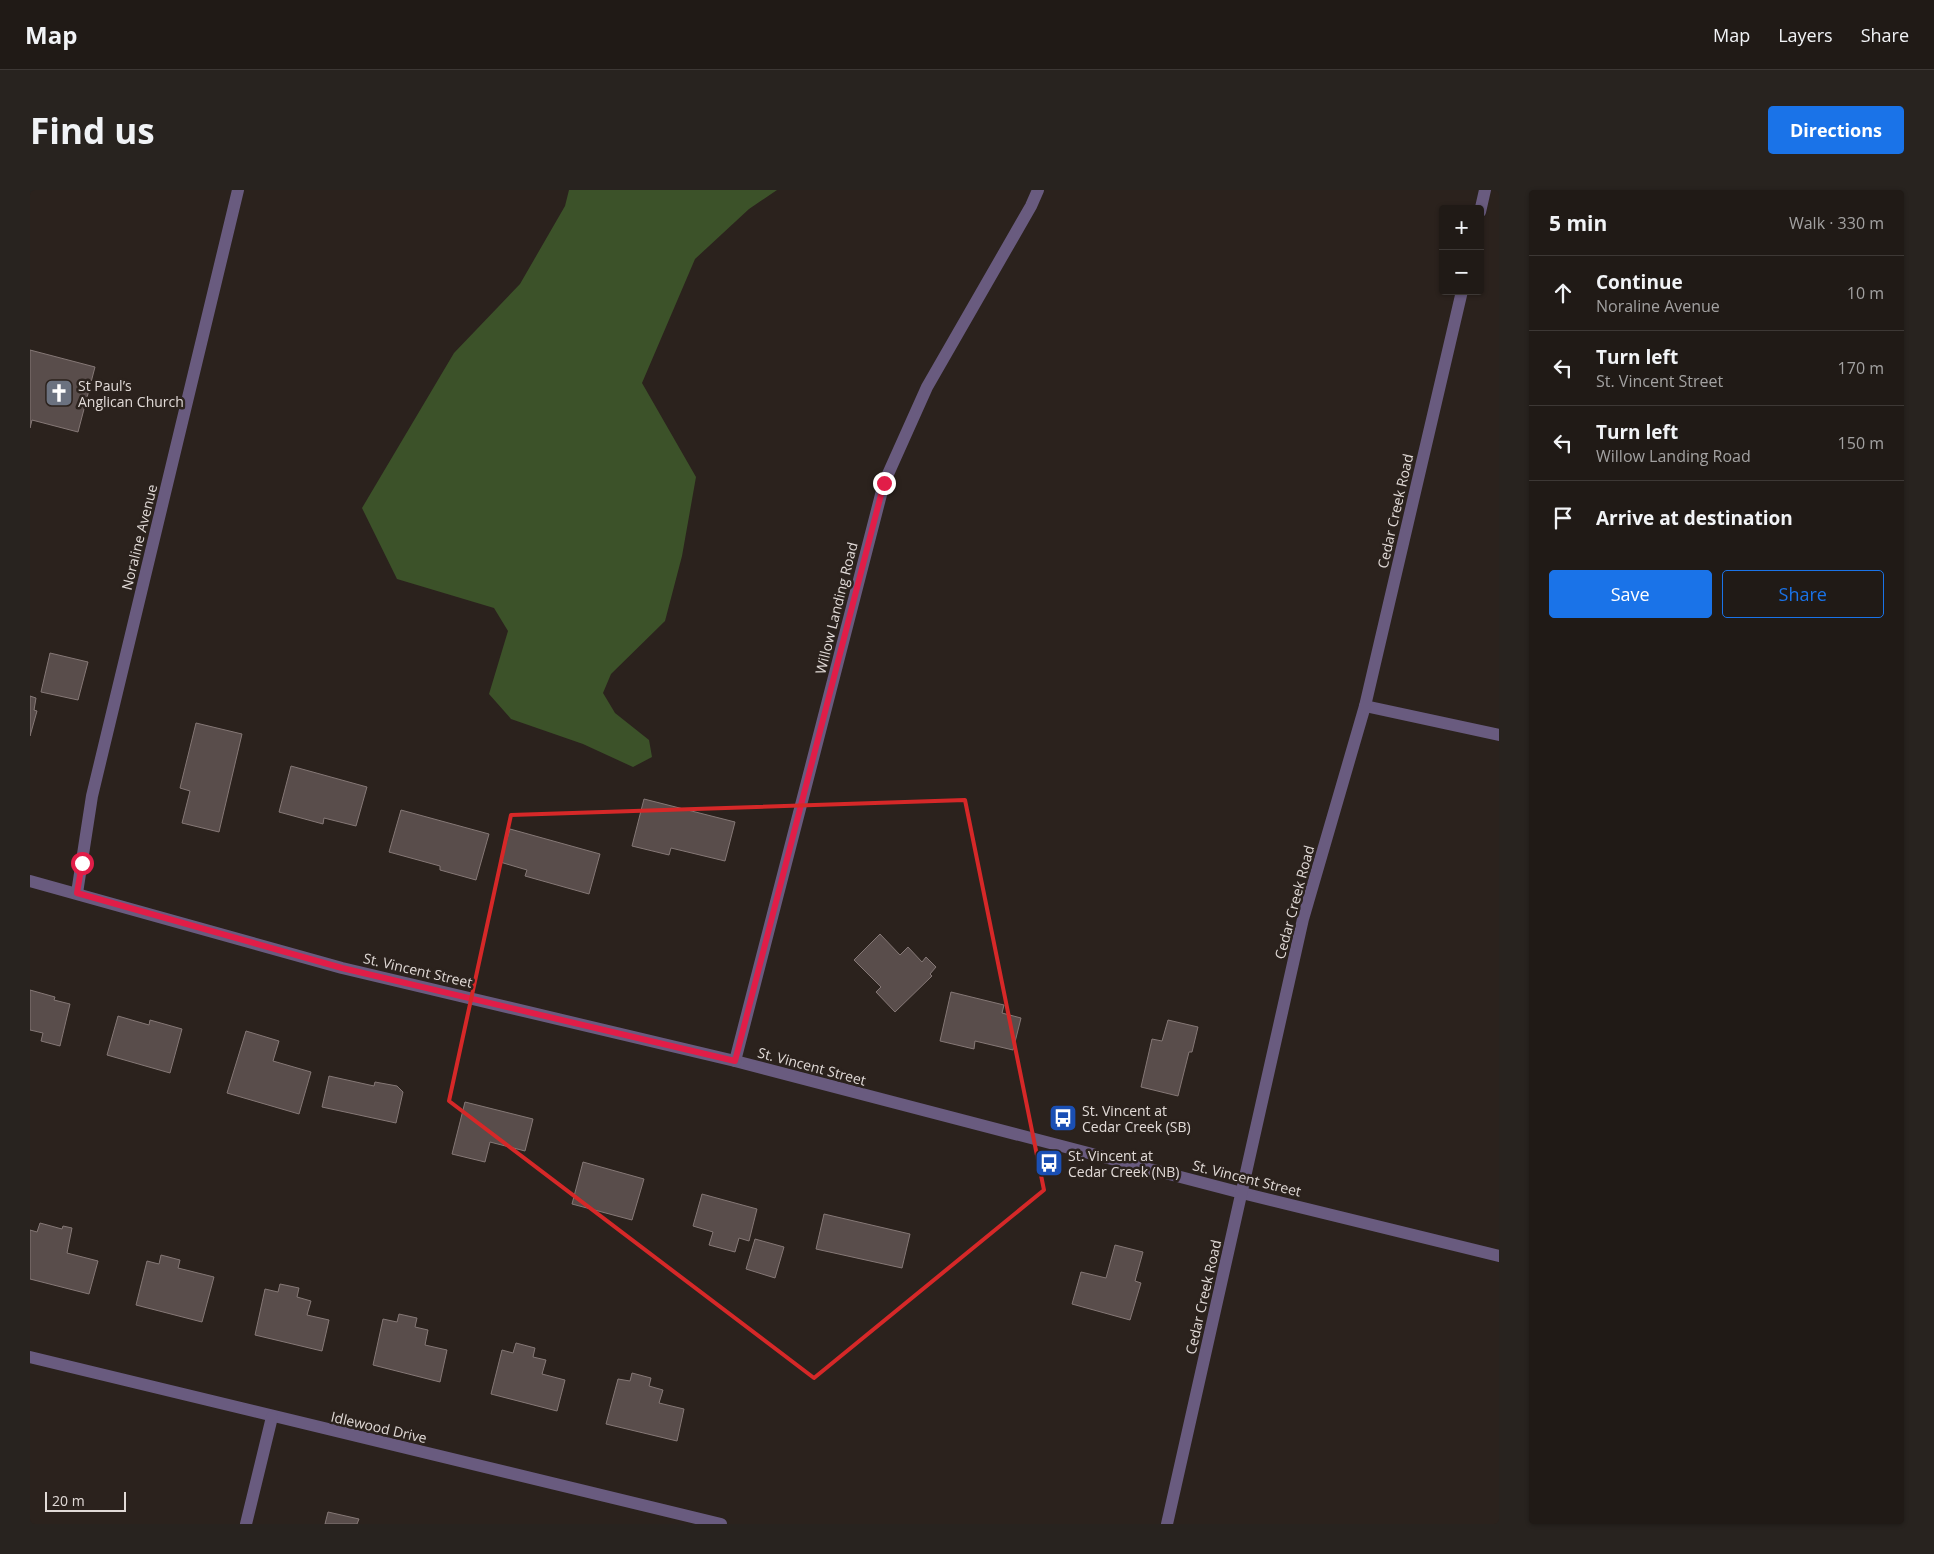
<!DOCTYPE html>
<meta charset="utf-8">
<style>
:root{--surface:#201a16;--page:#28231f;--text:#f1f3f6;--muted:#a2a1a1;--line:#3d3835;--accent:#1a73e8}
body{margin:0;font-family:"Open Sans",sans-serif;background:var(--page);color:var(--text)}
.controls{position:absolute;right:15px;top:15px;display:grid;overflow:hidden;border-radius:5px;box-shadow:0 1px 4px #0004}
.controls button{width:45px;height:45px;display:grid;place-items:center;padding:0;border:0;border-bottom:1px solid var(--line);background:var(--surface);color:var(--text);font:25px sans-serif}
.scale{position:absolute;left:15px;bottom:12px;width:81px;box-sizing:border-box;padding-left:5px;border:2px solid #e1dad7;border-top:0;font-size:14px;line-height:18px;white-space:nowrap;color:#e1dad7;-webkit-text-stroke:4px #2b221d;paint-order:stroke}
.stop{position:absolute;width:15px;height:15px;margin:-11px;border:4px solid #e11d48;border-radius:50%;background:#fff}
.stop.end{background:#e11d48;border-color:#fff;box-shadow:0 1px 5px #0008}
.list{margin:0;padding:0;list-style:none}
h2{display:flex;justify-content:space-between;align-items:center;height:65px;margin:0;padding:0 20px;font-size:21px}
h2 small{font-size:16px;font-weight:400;color:var(--muted)}
.list li{display:grid;grid-template-columns:32px 1fr auto;gap:15px;align-items:center;box-sizing:border-box;height:75px;padding:0 20px;border-top:1px solid var(--line)}
.list b{display:block;font-size:19px;white-space:nowrap}
.list p{margin:0;font-size:16px;white-space:nowrap;color:var(--muted)}
.list em{font-size:16px;font-style:normal;color:var(--muted)}
.actions{display:flex;gap:10px;padding:15px 20px}
.actions a{flex:1;padding:11px 0;border:1px solid var(--accent);border-radius:5px;text-align:center;font-size:18px;color:var(--accent)}
.actions .main{background:var(--accent);color:#fff}
.icon{flex:none;width:28px;height:28px;fill:none;stroke:currentColor;stroke-width:2;stroke-linecap:round;stroke-linejoin:round}
.map{position:relative;flex:none;width:1469px;height:1334px;overflow:hidden;border-radius:5px}
header{display:flex;align-items:center;gap:30px;box-sizing:border-box;height:70px;padding:0 25px;background:var(--surface);border-bottom:1px solid var(--line)}
header strong{font-size:24px}
nav{display:flex;gap:28px;margin-inline-start:auto;font-size:18px}
.intro{display:flex;align-items:center;justify-content:space-between;box-sizing:border-box;height:120px;padding:0 30px}
h1{margin:0;font-size:35px}
.button{padding:12px 22px;border-radius:5px;background:var(--accent);color:#fff;font-size:18px;font-weight:700}
main{display:flex;gap:30px;padding:0 30px}
aside{flex:1;background:var(--surface);border-radius:5px;box-shadow:0 1px 4px #0004}
.map>svg:first-child{display:block}
</style>
<header>
<strong>Map</strong>
<nav><a>Map</a><a>Layers</a><a>Share</a></nav>
</header>
<div class="intro"><h1>Find us</h1><a class="button">Directions</a></div>
<main>
<div class="map">
<svg width="1469" height="1334" viewBox="0 0 1469 1334">
<rect width="100%" height="100%" fill="#2b221d"/>
<path fill="#3c5229" d="M539 0H747L719 19 665 69 612 193 666 287 652 366 635 431 581 484 573 503 585 523 619 550 622 567 603 577 553 554 481 529 459 504 478 441 464 418 367 389 332 318 424 163 490 94 535 16Z"/>
<g fill="#594d4b" stroke="#857876">
<path d="M0 160 65 177 48 242 2 230 0 238Z"/>
<path d="M20 463 58 472 48 510 11 502Z"/>
<path d="M0 506 6 508 4 520 7 521 0 546Z"/>
<path d="M166 533 212 544 189 642 152 633 160 601 150 598Z"/>
<path d="M261 576 337 597 326 636 294 628 293 634 249 622Z"/>
<path d="M614 609 705 632 695 671 641 658 639 665 602 656Z"/>
<path d="M371 620 459 644 446 690 410 680V676L359 662Z"/>
<path d="M480 639 570 664 559 704 495 686 497 680 470 672Z"/>
<path d="M850 744 870 765 878 757 892 772 896 767 906 777 900 784 902 786 865 822 846 802 851 797 824 770Z"/>
<path d="M0 800 25 807 24 810 40 814 30 856 11 851 13 843 0 840Z"/>
<path d="M921 802 974 815 972 823 991 828 983 860 945 851 944 859 910 851Z"/>
<path d="M88 826 119 835 120 830 152 839 140 883 77 865Z"/>
<path d="M1138 830 1168 837 1162 862H1159L1148 906 1111 897 1122 849 1132 851Z"/>
<path d="M216 841 249 851 243 871 281 882 269 924 197 903Z"/>
<path d="M299 886 344 896 345 892 367 896 373 902 366 933 292 917Z"/>
<path d="M435 912 503 929 495 961 460 952 455 972 422 964Z"/>
<path d="M553 972 614 989 602 1030 542 1014Z"/>
<path d="M672 1004 727 1019 719 1051 709 1048 705 1062 679 1055 683 1042 663 1036Z"/>
<path d="M794 1024 880 1044 872 1078 786 1059Z"/>
<path d="M10 1033 32 1039 33 1036 42 1038 37 1063 68 1071 59 1104 0 1089V1040L7 1042Z"/>
<path d="M725 1049 754 1057 745 1088 716 1079Z"/>
<path d="M1085 1055 1113 1062 1105 1091 1111 1093 1100 1130 1042 1114 1051 1082 1076 1088Z"/>
<path d="M131 1065 150 1070 148 1078 184 1087 172 1132 106 1115 117 1071 129 1074Z"/>
<path d="M250 1094 269 1098 267 1107 281 1111 277 1125 299 1130 292 1161 225 1145 235 1099 248 1102Z"/>
<path d="M369 1124 387 1128 385 1137 398 1140 395 1155 417 1160 410 1192 343 1175 353 1129 367 1132Z"/>
<path d="M486 1153 505 1158 503 1167 516 1170 512 1184 535 1190 527 1221 461 1204 472 1160 483 1163Z"/>
<path d="M602 1183 621 1188 619 1196 633 1200 629 1213 654 1219 647 1251 576 1234 588 1189 600 1191Z"/>
<path d="M298 1322 329 1329 327 1334H295Z"/>
</g>
<g fill="none" stroke-linecap="round" stroke-linejoin="round">
<g stroke="#695b7f" stroke-width="12">
<path d="M1450 22 1455 0"/>
<path d="M1335 516 1469 545"/>
<path d="M0 691 312 778 705 871 1212 1003 1469 1066"/>
<path d="M47 703 62 606 208 0"/>
<path d="M705 871 854 293 897 197 1001 16 1008 0"/>
<path d="M0 1167 691 1334"/>
<path d="M216 1334 242 1227"/>
<path d="M1137 1334 1273 729 1335 516 1432 101"/>
</g>
</g>
<g fill="none" stroke-linecap="round" stroke-linejoin="round">
<path stroke="#e11d48" stroke-width="6" d="M52 673 47 703 312 778 705 871 854 293"/>
</g>
<path fill="none" stroke="#d62828" stroke-width="4" stroke-linejoin="round" d="M935 610 1014 1000 784 1188 419 911 481 625Z"/>
<defs>
<symbol id="church-square" viewBox="-11 -11 22 22"><rect x="-9" y="-9" width="18" height="18" rx="4" fill="#6b7280" stroke="#2b221d"/><path d="M-1.2-6h2.4v3.5h3.3v2.4h-3.3V6h-2.4V-.1h-3.3v-2.4h3.3Z" fill="#fff"/></symbol>
<symbol id="bus-square" viewBox="-11 -11 22 22"><rect x="-9" y="-9" width="18" height="18" rx="4" fill="#1a4fb4" stroke="#2b221d"/><path d="M-5-6H5V4H4V6H2V4H-2V6H-4V4H-5ZM-3.5-4V0h7V-4ZM-3.5 1.2v1.5H-2V1.2ZM2 1.2v1.5H3.5V1.2Z" fill="#fff"/></symbol>
</defs>
<g fill-rule="evenodd">
<use href="#church-square" x="13" y="187" width="32" height="32"/>
<use href="#bus-square" x="1017" y="912" width="32" height="32"/>
<use href="#bus-square" x="1003" y="957" width="32" height="32"/>
</g>
<g text-anchor="middle" dominant-baseline="central" stroke-width="5" stroke-linejoin="round" paint-order="stroke">
<g font-size="14" fill="#e1dad7" stroke="#2b221d" text-anchor="start">
<text x="48" y="195">St Paul’s<tspan x="48" dy="16">Anglican Church</tspan></text>
<text x="1052" y="920">St. Vincent at<tspan x="1052" dy="16">Cedar Creek (SB)</tspan></text>
<text x="1038" y="965">St. Vincent at<tspan x="1038" dy="16">Cedar Creek (NB)</tspan></text>
</g>
<g font-size="14" fill="#e1dad7" stroke="#2b221d">
<text transform="translate(1365 321) rotate(-77)">Cedar Creek Road</text>
<text transform="translate(109 347) rotate(-76)">Noraline Avenue</text>
<text transform="translate(806 418) rotate(-76)">Willow Landing Road</text>
<text transform="translate(1264 712) rotate(-75)">Cedar Creek Road</text>
<text transform="translate(388 780) rotate(13)">St. Vincent Street</text>
<text transform="translate(782 876) rotate(15)">St. Vincent Street</text>
<text transform="translate(1217 988) rotate(14)">St. Vincent Street</text>
<text transform="translate(1173 1107) rotate(-77)">Cedar Creek Road</text>
<text transform="translate(349 1237) rotate(13)">Idlewood Drive</text>
</g>
</g>
</svg>
<div class="controls">
<button>+</button>
<button>−</button>
</div>
<div class="scale">20 m</div>
<div class="stop" style="left:52px;top:673px"></div>
<div class="stop end" style="left:854px;top:293px"></div>
</div>
<aside>
<h2>5 min<small>Walk · 330 m</small></h2>
<ul class="list">
<li><svg class="icon" aria-label="ahead" viewBox="0 0 24 24"><path d="M12 20V5M6 11l6-6 6 6"/></svg><div><b>Continue</b><p>Noraline Avenue</p></div><em>10 m</em></li>
<li><svg class="icon" aria-label="left" viewBox="0 0 24 24"><path d="M17 20v-9H6M10 6l-5 5 5 5"/></svg><div><b>Turn left</b><p>St. Vincent Street</p></div><em>170 m</em></li>
<li><svg class="icon" aria-label="left" viewBox="0 0 24 24"><path d="M17 20v-9H6M10 6l-5 5 5 5"/></svg><div><b>Turn left</b><p>Willow Landing Road</p></div><em>150 m</em></li>
<li><svg class="icon" aria-label="arrive" viewBox="0 0 24 24"><path d="M6 21V4h12l-3 4 3 4H6"/></svg><div><b>Arrive at destination</b></div></li>
</ul>
<div class="actions"><a class="main">Save</a><a>Share</a></div>
</aside>
</main>
